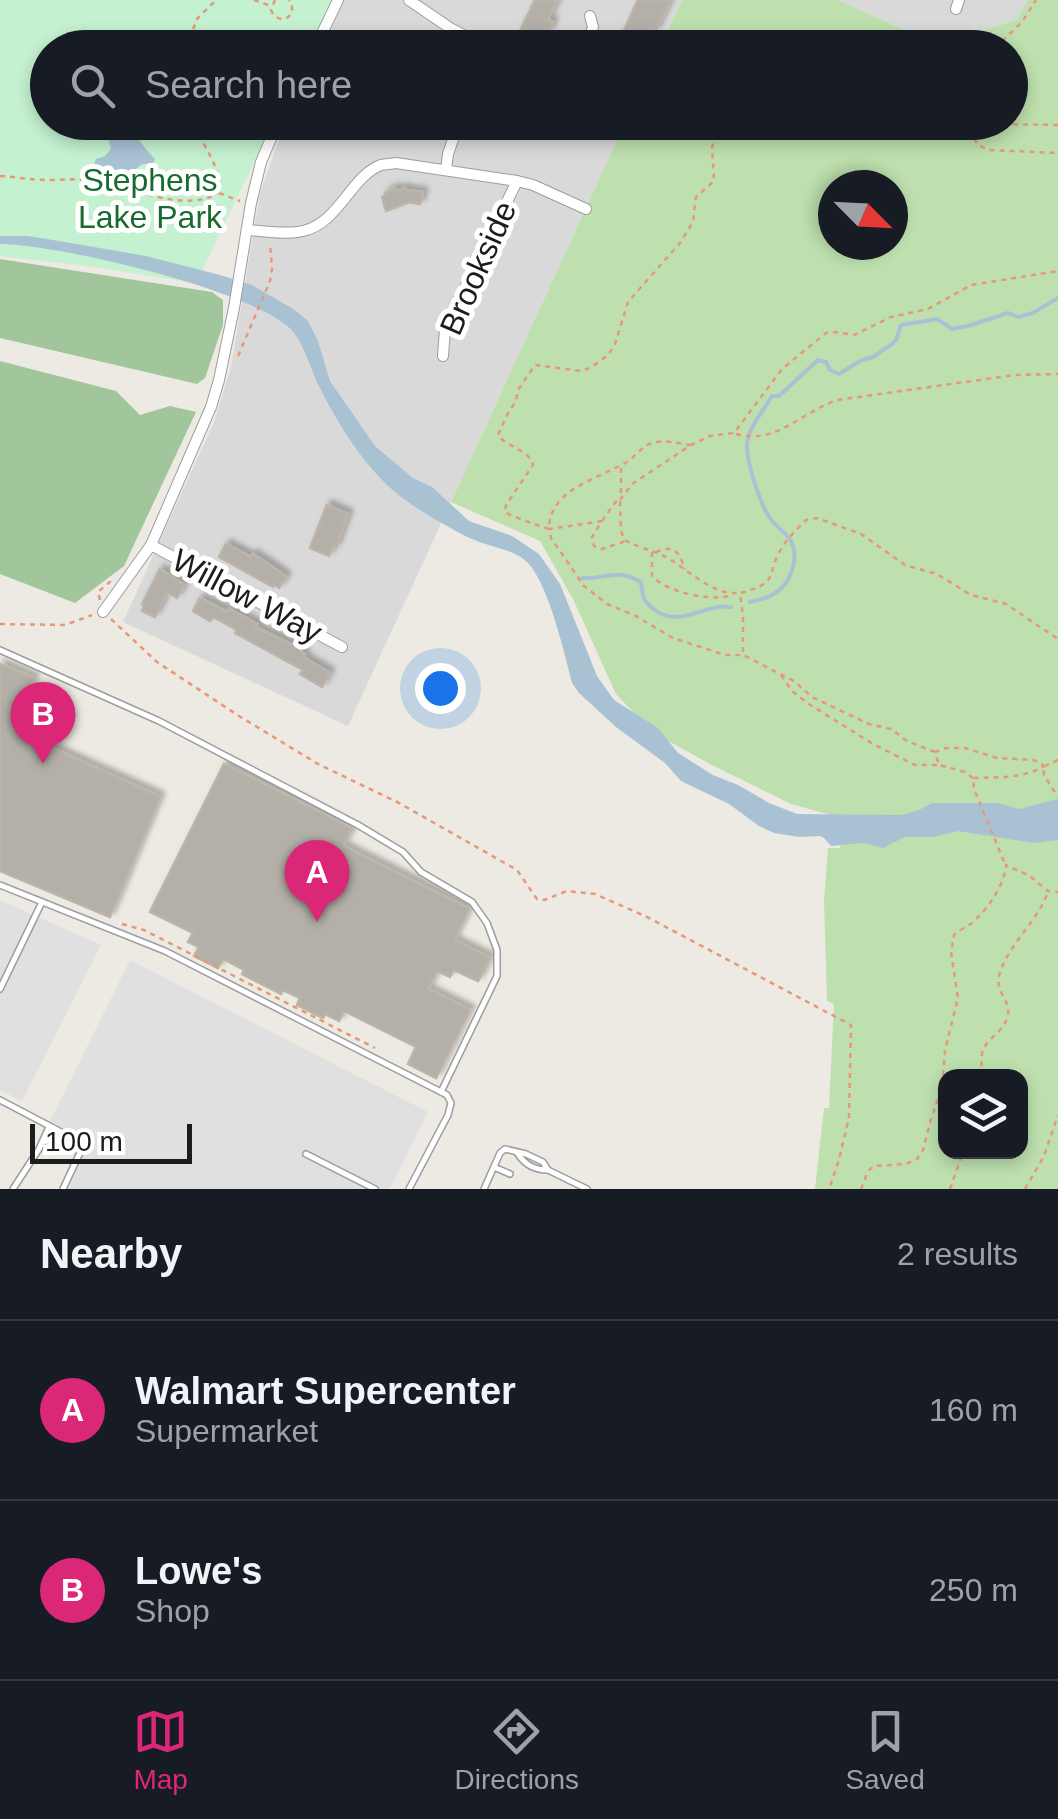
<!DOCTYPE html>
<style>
:root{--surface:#171b24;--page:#242831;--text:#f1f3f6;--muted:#9ea1a6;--line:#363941;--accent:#db2777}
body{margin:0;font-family:Helvetica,sans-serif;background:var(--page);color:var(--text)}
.controls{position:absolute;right:30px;bottom:30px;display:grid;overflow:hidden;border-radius:20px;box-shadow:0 5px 15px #0003}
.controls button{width:90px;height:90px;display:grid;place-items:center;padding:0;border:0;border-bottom:2px solid var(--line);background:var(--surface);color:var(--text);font:50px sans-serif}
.compass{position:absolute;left:818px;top:170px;width:90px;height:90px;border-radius:50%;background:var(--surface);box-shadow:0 5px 15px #0003;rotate:114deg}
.scale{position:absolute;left:30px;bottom:25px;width:162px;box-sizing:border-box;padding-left:10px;border:5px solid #1c1c1c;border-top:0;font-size:28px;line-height:35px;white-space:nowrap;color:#1c1c1c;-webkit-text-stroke:8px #fff;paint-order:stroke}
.you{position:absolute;left:440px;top:688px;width:35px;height:35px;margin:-25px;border:8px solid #fff;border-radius:50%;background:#1a73e8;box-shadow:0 0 0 15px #1a73e833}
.badge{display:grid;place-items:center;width:65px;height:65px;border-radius:50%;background:var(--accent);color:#fff;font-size:32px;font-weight:700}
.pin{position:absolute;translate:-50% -82px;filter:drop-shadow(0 2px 5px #0008)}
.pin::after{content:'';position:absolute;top:52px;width:35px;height:30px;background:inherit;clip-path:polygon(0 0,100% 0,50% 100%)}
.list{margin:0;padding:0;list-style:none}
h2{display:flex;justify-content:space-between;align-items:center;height:130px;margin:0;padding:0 40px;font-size:42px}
h2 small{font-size:32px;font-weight:400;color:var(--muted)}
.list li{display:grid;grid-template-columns:65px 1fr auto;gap:30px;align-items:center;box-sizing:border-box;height:180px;padding:0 40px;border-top:2px solid var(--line)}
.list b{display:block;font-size:38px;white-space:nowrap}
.list p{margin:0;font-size:32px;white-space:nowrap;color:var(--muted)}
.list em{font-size:32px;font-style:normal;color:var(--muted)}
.icon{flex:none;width:55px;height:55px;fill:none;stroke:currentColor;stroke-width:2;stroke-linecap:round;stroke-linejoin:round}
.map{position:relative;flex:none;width:1058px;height:1189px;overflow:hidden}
.search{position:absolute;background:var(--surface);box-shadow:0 5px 15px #0003;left:30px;right:30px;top:30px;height:110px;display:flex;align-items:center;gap:25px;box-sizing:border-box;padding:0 35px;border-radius:55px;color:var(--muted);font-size:38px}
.sheet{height:490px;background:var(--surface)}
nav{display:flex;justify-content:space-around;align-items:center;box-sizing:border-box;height:140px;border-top:2px solid var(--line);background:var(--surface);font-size:28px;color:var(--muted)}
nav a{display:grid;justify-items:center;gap:5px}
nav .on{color:var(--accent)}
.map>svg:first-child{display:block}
</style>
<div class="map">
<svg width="1058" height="1189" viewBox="0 0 1058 1189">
<defs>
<filter id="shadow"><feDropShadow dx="4.5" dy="-4.5" stdDeviation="2.5" flood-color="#0004"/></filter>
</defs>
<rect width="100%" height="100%" fill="#eceae2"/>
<g fill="#d9d9d9">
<path d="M343 0H682L660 47 321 48Z"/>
<path d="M838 0H1028L1017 19 940 46Z"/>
<path d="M285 123H625L348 726 123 622 214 422 231 367 260 193Z"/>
</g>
<path fill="#bde0ae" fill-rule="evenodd" d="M682 0H838L940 46 1017 19 1028 0H1058V1189H815L824 1108H829L834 1004 827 1001 824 900 828 848H840L842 818 791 804 710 764 652 732 616 694 573 599 540 541 451 502 625 123 1010 122V48L660 47ZM833 185H893V245H833ZM946 1076H1020V1152H946Z"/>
<g fill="#a1c69c">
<path d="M0 259 212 292 223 300V325L205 378 197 384 0 338Z"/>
<path d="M0 361 116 391 140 415 170 406 196 412 124 566 75 603 0 574Z"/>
</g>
<path fill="#c4f1d0" d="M0 0H331L309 47 48 48V122L273 123 196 283 87 266 0 256Z"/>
<g fill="#e0e0e0">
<path d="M0 900 101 945 22 1101 0 1090Z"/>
<path d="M130 960 428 1112 390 1189H59L81 1137 50 1121Z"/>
</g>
<g fill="#a8c2d4">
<path d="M113 124C134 126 141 146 155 159L153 164H142L126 177 102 170 94 165 96 159 105 156 111 149 107 133Z"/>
<path d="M0 236H28L71 243 146 256 220 275 252 285 295 310 308 321 318 341 330 381 375 446 413 478 432 487 469 521 512 536 539 554 560 584 597 676 614 700 658 728 678 753 713 775 738 785 769 803 797 814 901 815 919 810 932 803H998L1019 809 1058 799V840L1034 843 958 831 933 837H905L883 848 863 843 831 846 824 838 820 836 799 837 774 833 759 826 729 804 681 781 665 763 616 727 579 693 572 683C564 652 549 586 528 563 515 549 489 547 472 539 454 531 409 505 395 492 364 466 338 424 320 388 311 371 306 349 294 333 261 291 56 244 0 244Z"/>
</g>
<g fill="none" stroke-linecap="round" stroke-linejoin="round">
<g stroke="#a8c2d4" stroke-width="4">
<path d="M582 578C607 580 614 567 641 582 642 588 642 593 644 598 645 602 652 608 655 610 679 629 705 603 731 607"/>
<path d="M750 602C757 600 765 599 772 595 790 586 800 560 791 541 786 532 776 527 770 518 760 505 746 460 747 444 748 428 764 410 772 396H779L818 360 826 362 830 370 839 374 860 361 873 357 892 344 896 340 901 325 937 319 952 329 968 326 1008 313 1018 317 1033 313 1058 298"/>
</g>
</g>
<g fill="#b4b0a9" stroke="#bbb4a7" stroke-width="2.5" filter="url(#shadow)">
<path d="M535 0H557L548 20 553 22 549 32 546 31 543 38 538 37 536 41 519 33Z"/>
<path d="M638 0H670L656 30 653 29 644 48H616Z"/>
<path d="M395 188 396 191 405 188 406 190 423 192 420 204 409 202 386 211 382 197 386 195 385 193Z"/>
<path d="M327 505 348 514 336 547 334 545 329 556 310 548Z"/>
<path d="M226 544 251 557 253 554 280 572 286 577 279 588 274 584 273 587 219 557Z"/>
<path d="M160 569 184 585 177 598 167 592 155 617 142 611 144 605 142 604Z"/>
<path d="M200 598 228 612 229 609 257 624 255 627 301 649 300 651 305 654 303 657 330 673 322 687 300 674 303 670 235 633 237 630 213 617 210 621 193 611Z"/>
<path d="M0 664 34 678 12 730 160 797 110 917 0 871Z"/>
<path d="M224 764 352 829 343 846 469 909 454 940 490 958 478 981 454 970 450 977 437 971 428 989 470 1010 436 1078 408 1064 416 1047 344 1011 339 1021 325 1014 323 1018 297 1005 300 998 283 990 281 994 242 974 244 970 223 959 218 968 194 956 199 947 188 942 193 933 150 912Z"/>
</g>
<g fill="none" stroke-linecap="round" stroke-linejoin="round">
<defs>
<g id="lane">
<path d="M0 650 159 721 358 825 403 852 421 872 472 902 487 923 497 950V976L441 1092"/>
<path d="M0 885 165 951 447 1095 451 1103 448 1115 409 1189"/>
<path d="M0 989 42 902"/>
<path d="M0 1100 84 1144 63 1189"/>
<path d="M306 1154 375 1189"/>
<path d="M518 1154C525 1165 535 1170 548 1170"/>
<path d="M494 1167 510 1174"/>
<path d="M13 1189 39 1149 49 1127"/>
<path d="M484 1189 500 1153 505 1149 526 1154 543 1162 548 1170 587 1189"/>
</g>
<g id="street">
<path d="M409 0 450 28 489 48"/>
<path d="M956 9 959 0"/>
<path d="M315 48 338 0"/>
<path d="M586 48 593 27 590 16"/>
<path d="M446 170 448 154 459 122"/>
<path d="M247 230C265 231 286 235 303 231 339 223 351 176 381 165 386 164 391 164 396 163L517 181 533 185 586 209"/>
<path d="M443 356 445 329 517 181"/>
<path d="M151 545 342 647"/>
<path d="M103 612 151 545 211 407 219 380 234 308 251 203 261 162 278 122"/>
</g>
</defs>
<use href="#lane" stroke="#9d9d9d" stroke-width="8"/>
<use href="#street" stroke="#9d9d9d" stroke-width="12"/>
<g stroke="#e79878" stroke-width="2.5" stroke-dasharray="5 5" stroke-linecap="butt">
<path d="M254 0 271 6"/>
<path d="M275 0 271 10C279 28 300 16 289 0"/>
<path d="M186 48 197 19 216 0"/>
<path d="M995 48 1022 22 1036 0"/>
<path d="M1058 125 992 124C982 126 976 129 975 140L978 145 989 150 1058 153"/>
<path d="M0 176C16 177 32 180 48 180 64 180 79 178 95 181 130 186 187 215 219 192 224 170 201 145 194 122"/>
<path d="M219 193 240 201"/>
<path d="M238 356 270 281 272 269 270 243"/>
<path d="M736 434C776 445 800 413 837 400L1015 375 1058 374"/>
<path d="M691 445C680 444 663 439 652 443 642 446 636 456 627 462 598 479 549 489 549 529 540 526 510 516 505 512L506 505 533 465C529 449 507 448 498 435L508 413 516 401 518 390 535 365 581 371 590 368 608 355 615 344 628 302 680 243 693 222 696 197 714 181 712 147 721 122"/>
<path d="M621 493V466"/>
<path d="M620 500 632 484 691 445 710 436 734 433 782 369 826 333 835 332 854 335 891 317 928 309 971 285 1058 271"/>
<path d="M602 521 617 500H620L621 531 624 539 623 542 602 549 594 546 592 537 602 521 549 529 551 538 584 586 607 604 634 615 673 638 725 655H742"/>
<path d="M625 540C637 547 651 550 664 556 687 568 711 595 738 593"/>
<path d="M652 552V576C667 592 708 601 729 596"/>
<path d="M656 552C675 544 679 552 685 569"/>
<path d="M100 600 98 592 112 580"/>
<path d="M111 619 157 662 239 716 318 764 399 803 517 870 537 899 544 900 567 891 595 894 647 917 851 1025 849 1117 839 1160 829 1189"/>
<path d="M0 624 65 625 92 615"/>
<path d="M781 675 792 691 809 704 873 744 915 765H938"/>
<path d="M935 752 907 741 891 729 869 724 812 697 794 681 743 655V617L740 593C783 582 764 574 783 546 789 537 798 528 806 520L817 518 861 534 905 565 937 574 971 595 1006 604 1058 639"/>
<path d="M1058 760 1043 767 1044 775 1058 797"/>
<path d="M973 778 965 772 939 765 935 752 946 748H965L997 758 1034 760 1042 764 1043 767C1020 779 998 777 973 778L974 789 1005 864"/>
<path d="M122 924 144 930 375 1048"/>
<path d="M981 1076C983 1067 979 1055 985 1046 992 1035 1005 1030 1008 1015 1011 999 993 992 1000 972 1012 940 1037 922 1048 892"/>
<path d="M861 1189 868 1171 874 1166 906 1164 917 1159 923 1150 931 1119 942 1088 945 1050 958 998 951 952 954 935C960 929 968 927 974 921 989 907 1004 886 1006 865L1030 876 1048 891 1058 892"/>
<path d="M950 1189 963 1152"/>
<path d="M1025 1189 1044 1156 1058 1115"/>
</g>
<use href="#lane" stroke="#fff" stroke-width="5"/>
<use href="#street" stroke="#fff" stroke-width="10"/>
</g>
<g text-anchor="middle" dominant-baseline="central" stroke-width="10" stroke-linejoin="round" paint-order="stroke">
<g font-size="32" fill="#186b2e" stroke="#fff">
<text x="150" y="180">Stephens<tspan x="150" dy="37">Lake Park</tspan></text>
</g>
<g font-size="32" fill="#1c1c1c" stroke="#fff">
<text transform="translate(478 268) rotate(-66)">Brookside</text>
<text transform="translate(247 596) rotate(28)">Willow Way</text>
</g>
</g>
</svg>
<div class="controls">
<button><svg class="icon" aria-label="layers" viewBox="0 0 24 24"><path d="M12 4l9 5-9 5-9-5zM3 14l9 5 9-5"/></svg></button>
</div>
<svg class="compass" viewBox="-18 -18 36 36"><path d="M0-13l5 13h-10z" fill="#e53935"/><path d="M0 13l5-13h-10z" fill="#9ea1a6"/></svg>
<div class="scale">100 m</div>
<div class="you"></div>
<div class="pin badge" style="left:317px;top:922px">A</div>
<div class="pin badge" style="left:43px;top:764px">B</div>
<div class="search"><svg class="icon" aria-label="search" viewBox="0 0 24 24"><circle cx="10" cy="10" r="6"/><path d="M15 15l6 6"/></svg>Search here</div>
</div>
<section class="sheet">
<h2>Nearby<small>2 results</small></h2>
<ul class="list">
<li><span class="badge">A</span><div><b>Walmart Supercenter</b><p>Supermarket</p></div><em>160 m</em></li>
<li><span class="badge">B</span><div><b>Lowe's</b><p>Shop</p></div><em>250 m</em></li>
</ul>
</section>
<nav>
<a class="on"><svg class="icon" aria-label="map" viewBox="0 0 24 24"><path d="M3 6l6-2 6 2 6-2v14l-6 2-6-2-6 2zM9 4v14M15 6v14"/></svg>Map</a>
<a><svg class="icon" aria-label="directions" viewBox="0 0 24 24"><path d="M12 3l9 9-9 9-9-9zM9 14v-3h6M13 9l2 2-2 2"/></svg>Directions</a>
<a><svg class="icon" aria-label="saved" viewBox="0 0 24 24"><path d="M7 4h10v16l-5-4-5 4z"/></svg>Saved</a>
</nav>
